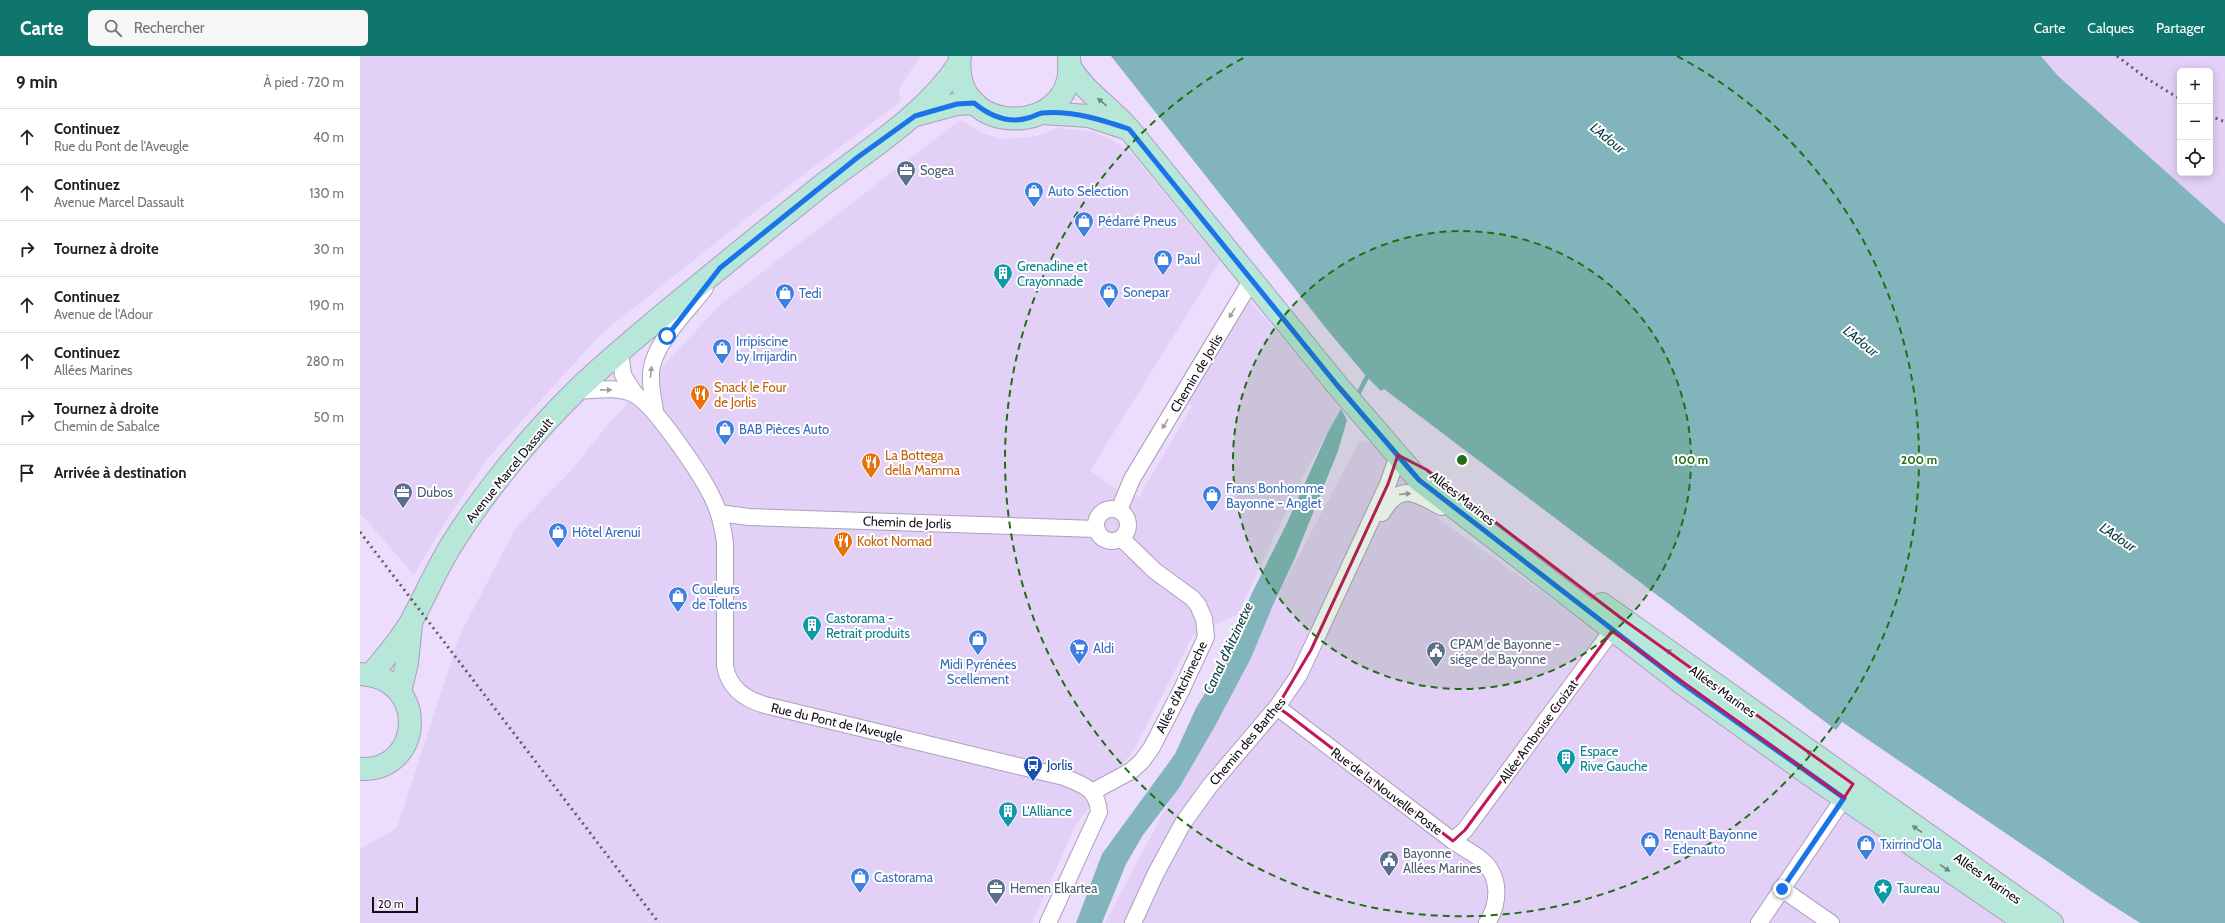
<!DOCTYPE html>
<html lang="fr">
<meta charset="utf-8">
<style>
:root{--surface:#fff;--page:#f6f6f6;--text:#202124;--muted:#757577;--line:#e0e0e0;--accent:#0f766e}
body{margin:0;font-family:Cabin,sans-serif;background:var(--page);color:var(--text)}
.controls{position:absolute;right:12px;top:12px;display:grid;overflow:hidden;border-radius:6px;box-shadow:0 2px 10px #0003}
.controls button{width:36px;height:36px;display:grid;place-items:center;padding:0;border:0;border-bottom:1px solid var(--line);background:var(--surface);color:var(--text);font:20px sans-serif}
.scale{position:absolute;left:12px;bottom:10px;width:46px;box-sizing:border-box;padding-left:4px;border:2px solid #120d17;border-top:0;font-size:11px;line-height:14px;white-space:nowrap;color:#120d17;-webkit-text-stroke:3px #fff;paint-order:stroke}
.stop{position:absolute;width:12px;height:12px;margin:-9px;border:3px solid #1a73e8;border-radius:50%;background:#fff}
.stop.end{background:#1a73e8;border-color:#fff;box-shadow:0 1px 4px #0008}
.list{margin:0;padding:0;list-style:none}
h2{display:flex;justify-content:space-between;align-items:center;height:52px;margin:0;padding:0 16px;font-size:17px}
h2 small{font-size:13px;font-weight:400;color:var(--muted)}
.list li{display:grid;grid-template-columns:26px 1fr auto;gap:12px;align-items:center;box-sizing:border-box;height:56px;padding:0 16px;border-top:1px solid var(--line)}
.list b{display:block;font-size:15px;white-space:nowrap}
.list p{margin:0;font-size:13px;white-space:nowrap;color:var(--muted)}
.list em{font-size:13px;font-style:normal;color:var(--muted)}
.icon{flex:none;width:22px;height:22px;fill:none;stroke:currentColor;stroke-width:2;stroke-linecap:round;stroke-linejoin:round}
.map{position:relative;flex:none;width:1865px;height:867px;overflow:hidden}
header{display:flex;align-items:center;gap:24px;box-sizing:border-box;height:56px;padding:0 20px;background:var(--accent);color:#fff}
header strong{font-size:19px}
nav{display:flex;gap:22px;margin-inline-start:auto;font-size:14px}
.search{width:280px;height:36px;background:var(--page);display:flex;align-items:center;gap:10px;box-sizing:border-box;padding:0 14px;border-radius:6px;color:var(--muted);font-size:15px}
main{display:flex}
aside{flex:1;background:var(--surface)}
.map>svg:first-child{display:block}
</style>
<header>
<strong>Carte</strong>
<div class="search"><svg class="icon" aria-label="search" viewBox="0 0 24 24"><circle cx="10" cy="10" r="6"/><path d="M15 15l6 6"/></svg>Rechercher</div>
<nav><a>Carte</a><a>Calques</a><a>Partager</a></nav>
</header>
<main>
<aside>
<h2>9 min<small>À pied · 720 m</small></h2>
<ul class="list">
<li><svg class="icon" aria-label="ahead" viewBox="0 0 24 24"><path d="M12 20V5M6 11l6-6 6 6"/></svg><div><b>Continuez</b><p>Rue du Pont de l'Aveugle</p></div><em>40 m</em></li>
<li><svg class="icon" aria-label="ahead" viewBox="0 0 24 24"><path d="M12 20V5M6 11l6-6 6 6"/></svg><div><b>Continuez</b><p>Avenue Marcel Dassault</p></div><em>130 m</em></li>
<li><svg class="icon" aria-label="right" viewBox="0 0 24 24"><path d="M7 20v-9h11M14 6l5 5-5 5"/></svg><div><b>Tournez à droite</b></div><em>30 m</em></li>
<li><svg class="icon" aria-label="ahead" viewBox="0 0 24 24"><path d="M12 20V5M6 11l6-6 6 6"/></svg><div><b>Continuez</b><p>Avenue de l'Adour</p></div><em>190 m</em></li>
<li><svg class="icon" aria-label="ahead" viewBox="0 0 24 24"><path d="M12 20V5M6 11l6-6 6 6"/></svg><div><b>Continuez</b><p>Allées Marines</p></div><em>280 m</em></li>
<li><svg class="icon" aria-label="right" viewBox="0 0 24 24"><path d="M7 20v-9h11M14 6l5 5-5 5"/></svg><div><b>Tournez à droite</b><p>Chemin de Sabalce</p></div><em>50 m</em></li>
<li><svg class="icon" aria-label="arrive" viewBox="0 0 24 24"><path d="M6 21V4h12l-3 4 3 4H6"/></svg><div><b>Arrivée à destination</b></div></li>
</ul>
</aside>
<div class="map">
<svg width="1865" height="867" viewBox="0 0 1865 867">
<rect width="100%" height="100%" fill="#ecddfc"/>
<g fill="#e2d0f6" fill-rule="evenodd">
<path d="M0 0H560L539 33 541 45 393 157 241 278 127 403 86 465 54 519 0 457Z"/>
<path d="M1681 0H1865V168L1698 20ZM1820 15H1850V117H1820Z"/>
<path d="M600 64 622 77 643 83 674 81 698 72 733 76 752 84 772 98 860 205 730 415 755 432 780 442 783 434 832 350 825 346 889 243 981 353 942 422 878 558 832 581 775 692 715 770 672 867H0V793L37 772 99 581 156 471 209 417 250 366 362 247Z"/>
<path d="M1000 384 1028 390 1054 445 1477 746 1651 867H745Z"/>
</g>
<g fill="#81b5bb">
<path d="M751 0H1681L1698 20 1865 168V867H1780L1747 846 1482 666 1476 674 1024 333 1021 335 1007 321 969 276Z"/>
<path d="M981 353 987 364 978 395 934 504 913 549 891 602 855 670 819 732 783 779 766 808 742 867H716L742 798 815 698 836 652 859 614 892 537 927 467 968 376Z"/>
</g>
<g fill="none" stroke-linecap="round" stroke-linejoin="round">
<path stroke="#81b5bb" stroke-width="4.5" d="M996 342 1007 321"/>
<defs>
<g id="street">
<path d="M260 295 263 319 275 338"/>
<path d="M217 335C234 334 258 330 274 338 294 348 343 421 353 443 360 457 363 472 365 487V610C369 632 384 643 405 649L704 721C723 729 737 732 739 756L688 867"/>
<path d="M295 354C293 342 290 330 291 317 293 287 328 255 345 232"/>
<circle cx="752" cy="469" r="16"/>
<path d="M759 454 772 423 885 235 891 223"/>
<path d="M359 457 389 461 736 473"/>
<path d="M1022 457C1040 426 1056 437 1081 451"/>
<path d="M917 651 1093 785C1103 792 1116 798 1124 806 1141 823 1139 848 1127 867"/>
<path d="M732 736 771 715 782 705 792 691 821 635 846 581 844 563 838 549 832 542 795 515 762 483"/>
<path d="M1093 785 1105 774 1259 565"/>
<path d="M1422 833 1471 867"/>
<path d="M773 867 796 817 823 767 849 731 917 651 939 619 1028 428 1038 399"/>
<path d="M1399 867 1490 733"/>
</g>
<g id="secondary">
<path d="M600 0C589 83 719 83 709 2"/>
<path d="M709 9C724 36 749 50 769 73L977 329 1059 424 1323 628 1446 716 1666 867"/>
<path d="M682 57 729 60 766 72"/>
<path d="M556 59 597 48 615 47"/>
<path d="M1242 548 1692 867"/>
<path d="M0 618C69 621 64 716 0 713"/>
<path d="M11 619C25 601 41 584 52 564 66 538 77 512 92 488 125 435 173 377 217 334 247 305 279 279 311 252 361 211 411 170 461 130 510 92 564 60 599 8"/>
<path d="M40 636 47 607 51 568"/>
</g>
</defs>
<use href="#street" stroke="#ad9fbc" stroke-width="18"/>
<use href="#secondary" stroke="#ad9fbc" stroke-width="24"/>
<use href="#street" stroke="#fff" stroke-width="16"/>
<use href="#secondary" stroke="#b6e7d9" stroke-width="22"/>
<g stroke="#635a6c" stroke-width="3" stroke-dasharray="2 4" stroke-linecap="butt">
<path d="M1757 0 1786 22 1820 43"/>
<path d="M1850 60 1865 66"/>
<path d="M0 476 299 867"/>
</g>
</g>
<defs><path id="oneway-solid" d="M-6-.8H1V-3.2L6.5 0L1 3.2V.8H-6Z"/></defs>
<g fill="#6c8582">
<use href="#oneway-solid" transform="translate(742 46) rotate(-140)"/>
<use href="#oneway-solid" transform="translate(1311 597) rotate(-145)"/>
<use href="#oneway-solid" transform="translate(1451 698) rotate(-145)"/>
<use href="#oneway-solid" transform="translate(1557 773) rotate(-145)"/>
<use href="#oneway-solid" transform="translate(1585 812) rotate(35)"/>
</g>
<g fill="#a09ea2">
<use href="#oneway-solid" transform="translate(872 257) rotate(121)"/>
<use href="#oneway-solid" transform="translate(291 316) rotate(-84)"/>
<use href="#oneway-solid" transform="translate(246 334) rotate(1)"/>
<use href="#oneway-solid" transform="translate(805 368) rotate(121)"/>
<use href="#oneway-solid" transform="translate(1045 438) rotate(-5)"/>
</g>
<g fill="none" stroke-linecap="round" stroke-linejoin="round">
<path stroke="#1a73e8" stroke-width="5" d="M307 280 360 212 498 101 555 60 597 48 614 47C630 60 648 68 668 62 673 61 677 58 682 57 712 54 742 64 769 73L977 329 1059 424 1323 628 1484 742 1422 833"/>
</g>
<path fill="none" stroke="#c2185b" stroke-width="3" stroke-linejoin="round" d="M1038 399 1067 414 1261 562 1493 728 1484 742 1252 575 1105 774 1093 785 926 657 917 651 951 594 1028 428Z"/>
<circle cx="1102" cy="404" r="229" fill="#206f14" fill-opacity=".12"/>
<g fill="none" stroke="#206f14" stroke-width="2" stroke-dasharray="7 5">
<circle cx="1102" cy="404" r="229"/>
<path d="M1317 0A457 457 0 1 1 887 0"/>
</g>
<defs>
<symbol id="office-pin" viewBox="-11 -11 22 30"><path d="M0 17L-7.5 6A9.5 9.5 0 1 1 7.5 6Z" fill="#5c6f8a" stroke="#fff"/><path d="M-6-3h4V-5.5h4V-3h4V5H-6ZM-1-4.5V-3h2v-1.5ZM-6 0V1H6V0Z" fill="#fff"/></symbol>
<symbol id="shop-pin" viewBox="-11 -11 22 30"><path d="M0 17L-7.5 6A9.5 9.5 0 1 1 7.5 6Z" fill="#3f7fe0" stroke="#fff"/><path d="M-5-2.5h2.3a2.7 3.5 0 0 1 5.4 0H5L5.5 6h-11ZM-1.5-2.5h3a1.5 2.3 0 0 0-3 0Z" fill="#fff"/></symbol>
<symbol id="building-pin" viewBox="-11 -11 22 30"><path d="M0 17L-7.5 6A9.5 9.5 0 1 1 7.5 6Z" fill="#0f9aa8" stroke="#fff"/><path d="M-4-6H4V6H1V3H-1V6H-4ZM-2.5-4.3h1.7v1.8h-1.7ZM.8-4.3h1.7v1.8H.8ZM-2.5-1h1.7V.8h-1.7ZM.8-1h1.7V.8H.8Z" fill="#fff"/></symbol>
<symbol id="restaurant-pin" viewBox="-11 -11 22 30"><path d="M0 17L-7.5 6A9.5 9.5 0 1 1 7.5 6Z" fill="#e8710a" stroke="#fff"/><path d="M-5-6h1v4h1v-4h1v4h1v-4h1v5L-1.5 .5V6h-2V.5L-5-1ZM5-6V6H3V1.5H1.5Q1.5-4 5-6Z" fill="#fff"/></symbol>
<symbol id="supermarket-pin" viewBox="-11 -11 22 30"><path d="M0 17L-7.5 6A9.5 9.5 0 1 1 7.5 6Z" fill="#3f7fe0" stroke="#fff"/><path d="M-6-5.5h2.5l.6 2H6L4.5 2H-2.5L-4.4-4H-6ZM-1.5 3.2a1.3 1.3 0 1 0 .1 0ZM3 3.2a1.3 1.3 0 1 0 .1 0Z" fill="#fff"/></symbol>
<symbol id="civic-pin" viewBox="-11 -11 22 30"><path d="M0 17L-7.5 6A9.5 9.5 0 1 1 7.5 6Z" fill="#5c6f8a" stroke="#fff"/><path d="M-.6-6.5H3V-4.5H.6V-3L4-1V1h2V6H-6V1h2V-1L-.6-3ZM-1.2 2.5V6h2.4V2.5Z" fill="#fff"/></symbol>
<symbol id="bus-pin" viewBox="-11 -11 22 30"><path d="M0 17L-7.5 6A9.5 9.5 0 1 1 7.5 6Z" fill="#1a4fb4" stroke="#fff"/><path d="M-5-6H5V4H4V6H2V4H-2V6H-4V4H-5ZM-3.5-4V0h7V-4ZM-3.5 1.2v1.5H-2V1.2ZM2 1.2v1.5H3.5V1.2Z" fill="#fff"/></symbol>
<symbol id="sight-pin" viewBox="-11 -11 22 30"><path d="M0 17L-7.5 6A9.5 9.5 0 1 1 7.5 6Z" fill="#0f9aa8" stroke="#fff"/><path d="M0-6L1.8-2.2L6-1.7L2.9 1.2L3.7 5.4L0 3.3L-3.7 5.4L-2.9 1.2L-6-1.7L-1.8-2.2Z" fill="#fff"/></symbol>
</defs>
<g fill-rule="evenodd">
<use href="#office-pin" x="535" y="103" width="22" height="30"/>
<use href="#shop-pin" x="663" y="124" width="22" height="30"/>
<use href="#shop-pin" x="713" y="154" width="22" height="30"/>
<use href="#shop-pin" x="792" y="192" width="22" height="30"/>
<use href="#building-pin" x="632" y="206" width="22" height="30"/>
<use href="#shop-pin" x="738" y="225" width="22" height="30"/>
<use href="#shop-pin" x="414" y="226" width="22" height="30"/>
<use href="#shop-pin" x="351" y="281" width="22" height="30"/>
<use href="#restaurant-pin" x="329" y="327" width="22" height="30"/>
<use href="#shop-pin" x="354" y="362" width="22" height="30"/>
<use href="#restaurant-pin" x="500" y="395" width="22" height="30"/>
<use href="#office-pin" x="32" y="425" width="22" height="30"/>
<use href="#shop-pin" x="841" y="428" width="22" height="30"/>
<use href="#shop-pin" x="187" y="465" width="22" height="30"/>
<use href="#restaurant-pin" x="472" y="474" width="22" height="30"/>
<use href="#shop-pin" x="307" y="529" width="22" height="30"/>
<use href="#building-pin" x="441" y="558" width="22" height="30"/>
<use href="#shop-pin" x="607" y="572" width="22" height="30"/>
<use href="#supermarket-pin" x="708" y="581" width="22" height="30"/>
<use href="#civic-pin" x="1065" y="584" width="22" height="30"/>
<use href="#building-pin" x="1195" y="691" width="22" height="30"/>
<use href="#bus-pin" x="662" y="698" width="22" height="30"/>
<use href="#building-pin" x="637" y="744" width="22" height="30"/>
<use href="#shop-pin" x="1279" y="774" width="22" height="30"/>
<use href="#shop-pin" x="1495" y="777" width="22" height="30"/>
<use href="#civic-pin" x="1018" y="793" width="22" height="30"/>
<use href="#shop-pin" x="489" y="810" width="22" height="30"/>
<use href="#office-pin" x="625" y="821" width="22" height="30"/>
<use href="#sight-pin" x="1512" y="821" width="22" height="30"/>
</g>
<g text-anchor="middle" dominant-baseline="central" stroke-width="4" stroke-linejoin="round" paint-order="stroke">
<g font-size="13" fill="#4e5e75" stroke="#fff" text-anchor="start">
<text x="560" y="114">Sogea</text>
<text x="57" y="436">Dubos</text>
<text x="1090" y="588">CPAM de Bayonne -<tspan x="1090" dy="15">siége de Bayonne</tspan></text>
<text x="1043" y="797">Bayonne<tspan x="1043" dy="15">Allées Marines</tspan></text>
<text x="650" y="832">Hemen Elkartea</text>
</g>
<g font-size="13" fill="#366cbe" stroke="#fff" text-anchor="start">
<text x="688" y="135">Auto Selection</text>
<text x="738" y="165">Pédarré Pneus</text>
<text x="817" y="203">Paul</text>
<text x="763" y="236">Sonepar</text>
<text x="439" y="237">Tedi</text>
<text x="376" y="285">Irripiscine<tspan x="376" dy="15">by Irrijardin</tspan></text>
<text x="379" y="373">BAB Pièces Auto</text>
<text x="866" y="432">Frans Bonhomme<tspan x="866" dy="15">Bayonne - Anglet</tspan></text>
<text x="212" y="476">Hôtel Arenui</text>
<text x="332" y="533">Couleurs<tspan x="332" dy="15">de Tollens</tspan></text>
<text x="733" y="592">Aldi</text>
<text x="618" y="608" text-anchor="middle">Midi Pyrénées<tspan x="618" dy="15">Scellement</tspan></text>
<text x="1304" y="778">Renault Bayonne<tspan x="1304" dy="15">- Edenauto</tspan></text>
<text x="1520" y="788">Txirrind'Ola</text>
<text x="514" y="821">Castorama</text>
</g>
<g font-size="13" fill="#0d838f" stroke="#fff" text-anchor="start">
<text x="657" y="210">Grenadine et<tspan x="657" dy="15">Crayonnade</tspan></text>
<text x="466" y="562">Castorama -<tspan x="466" dy="15">Retrait produits</tspan></text>
<text x="1220" y="695">Espace<tspan x="1220" dy="15">Rive Gauche</tspan></text>
<text x="662" y="755">L'Alliance</text>
<text x="1537" y="832">Taureau</text>
</g>
<g font-size="13" fill="#120d17" stroke="#fff">
<text transform="translate(836 317) rotate(-59)">Chemin de Jorlis</text>
<text transform="translate(149 414) rotate(-51)">Avenue Marcel Dassault</text>
<text transform="translate(1103 442) rotate(38)">Allées Marines</text>
<text transform="translate(547 466) rotate(2)">Chemin de Jorlis</text>
<text transform="translate(821 631) rotate(-64)">Allée d'Atchineche</text>
<text transform="translate(1363 635) rotate(36)">Allées Marines</text>
<text transform="translate(477 666) rotate(13)">Rue du Pont de l'Aveugle</text>
<text transform="translate(1178 675) rotate(-54)">Allée Ambroise Croizat</text>
<text transform="translate(887 685) rotate(-50)">Chemin des Barthes</text>
<text transform="translate(1027 735) rotate(37)">Rue de la Nouvelle Poste</text>
<text transform="translate(1628 822) rotate(35)">Allées Marines</text>
</g>
<g font-size="13" fill="#c56008" stroke="#fff" text-anchor="start">
<text x="354" y="331">Snack le Four<tspan x="354" dy="15">de Jorlis</tspan></text>
<text x="525" y="399">La Bottega<tspan x="525" dy="15">della Mamma</tspan></text>
<text x="497" y="485">Kokot Nomad</text>
</g>
<g font-size="13" fill="#164399" stroke="#fff" text-anchor="start">
<text x="687" y="709">Jorlis</text>
</g>
<g font-size="14" font-style="italic" fill="#0a3d42" stroke="#fff">
<text transform="translate(1248 82) rotate(39)">L'Adour</text>
<text transform="translate(1501 285) rotate(39)">L'Adour</text>
<text transform="translate(1758 481) rotate(34)">L'Adour</text>
<text transform="translate(868 592) rotate(-65)">Canal d'Aitzinetxe</text>
</g>
</g>
<circle cx="1102" cy="404" r="6" fill="#206f14" stroke="#fff" stroke-width="2"/>
<g font-size="12" text-anchor="middle" font-weight="bold" fill="#206f14" stroke="#fff" stroke-width="4" stroke-linejoin="round" paint-order="stroke">
<text x="1331" y="408">100 m</text>
<text x="1559" y="408">200 m</text>
</g>
</svg>
<div class="controls">
<button>+</button>
<button>−</button>
<button><svg class="icon" aria-label="locate" viewBox="0 0 24 24"><circle cx="12" cy="12" r="6"/><path d="M12 2v4M12 18v4M2 12h4M18 12h4"/></svg></button>
</div>
<div class="scale">20 m</div>
<div class="stop" style="left:307px;top:280px"></div>
<div class="stop end" style="left:1422px;top:833px"></div>
</div>
</main>
